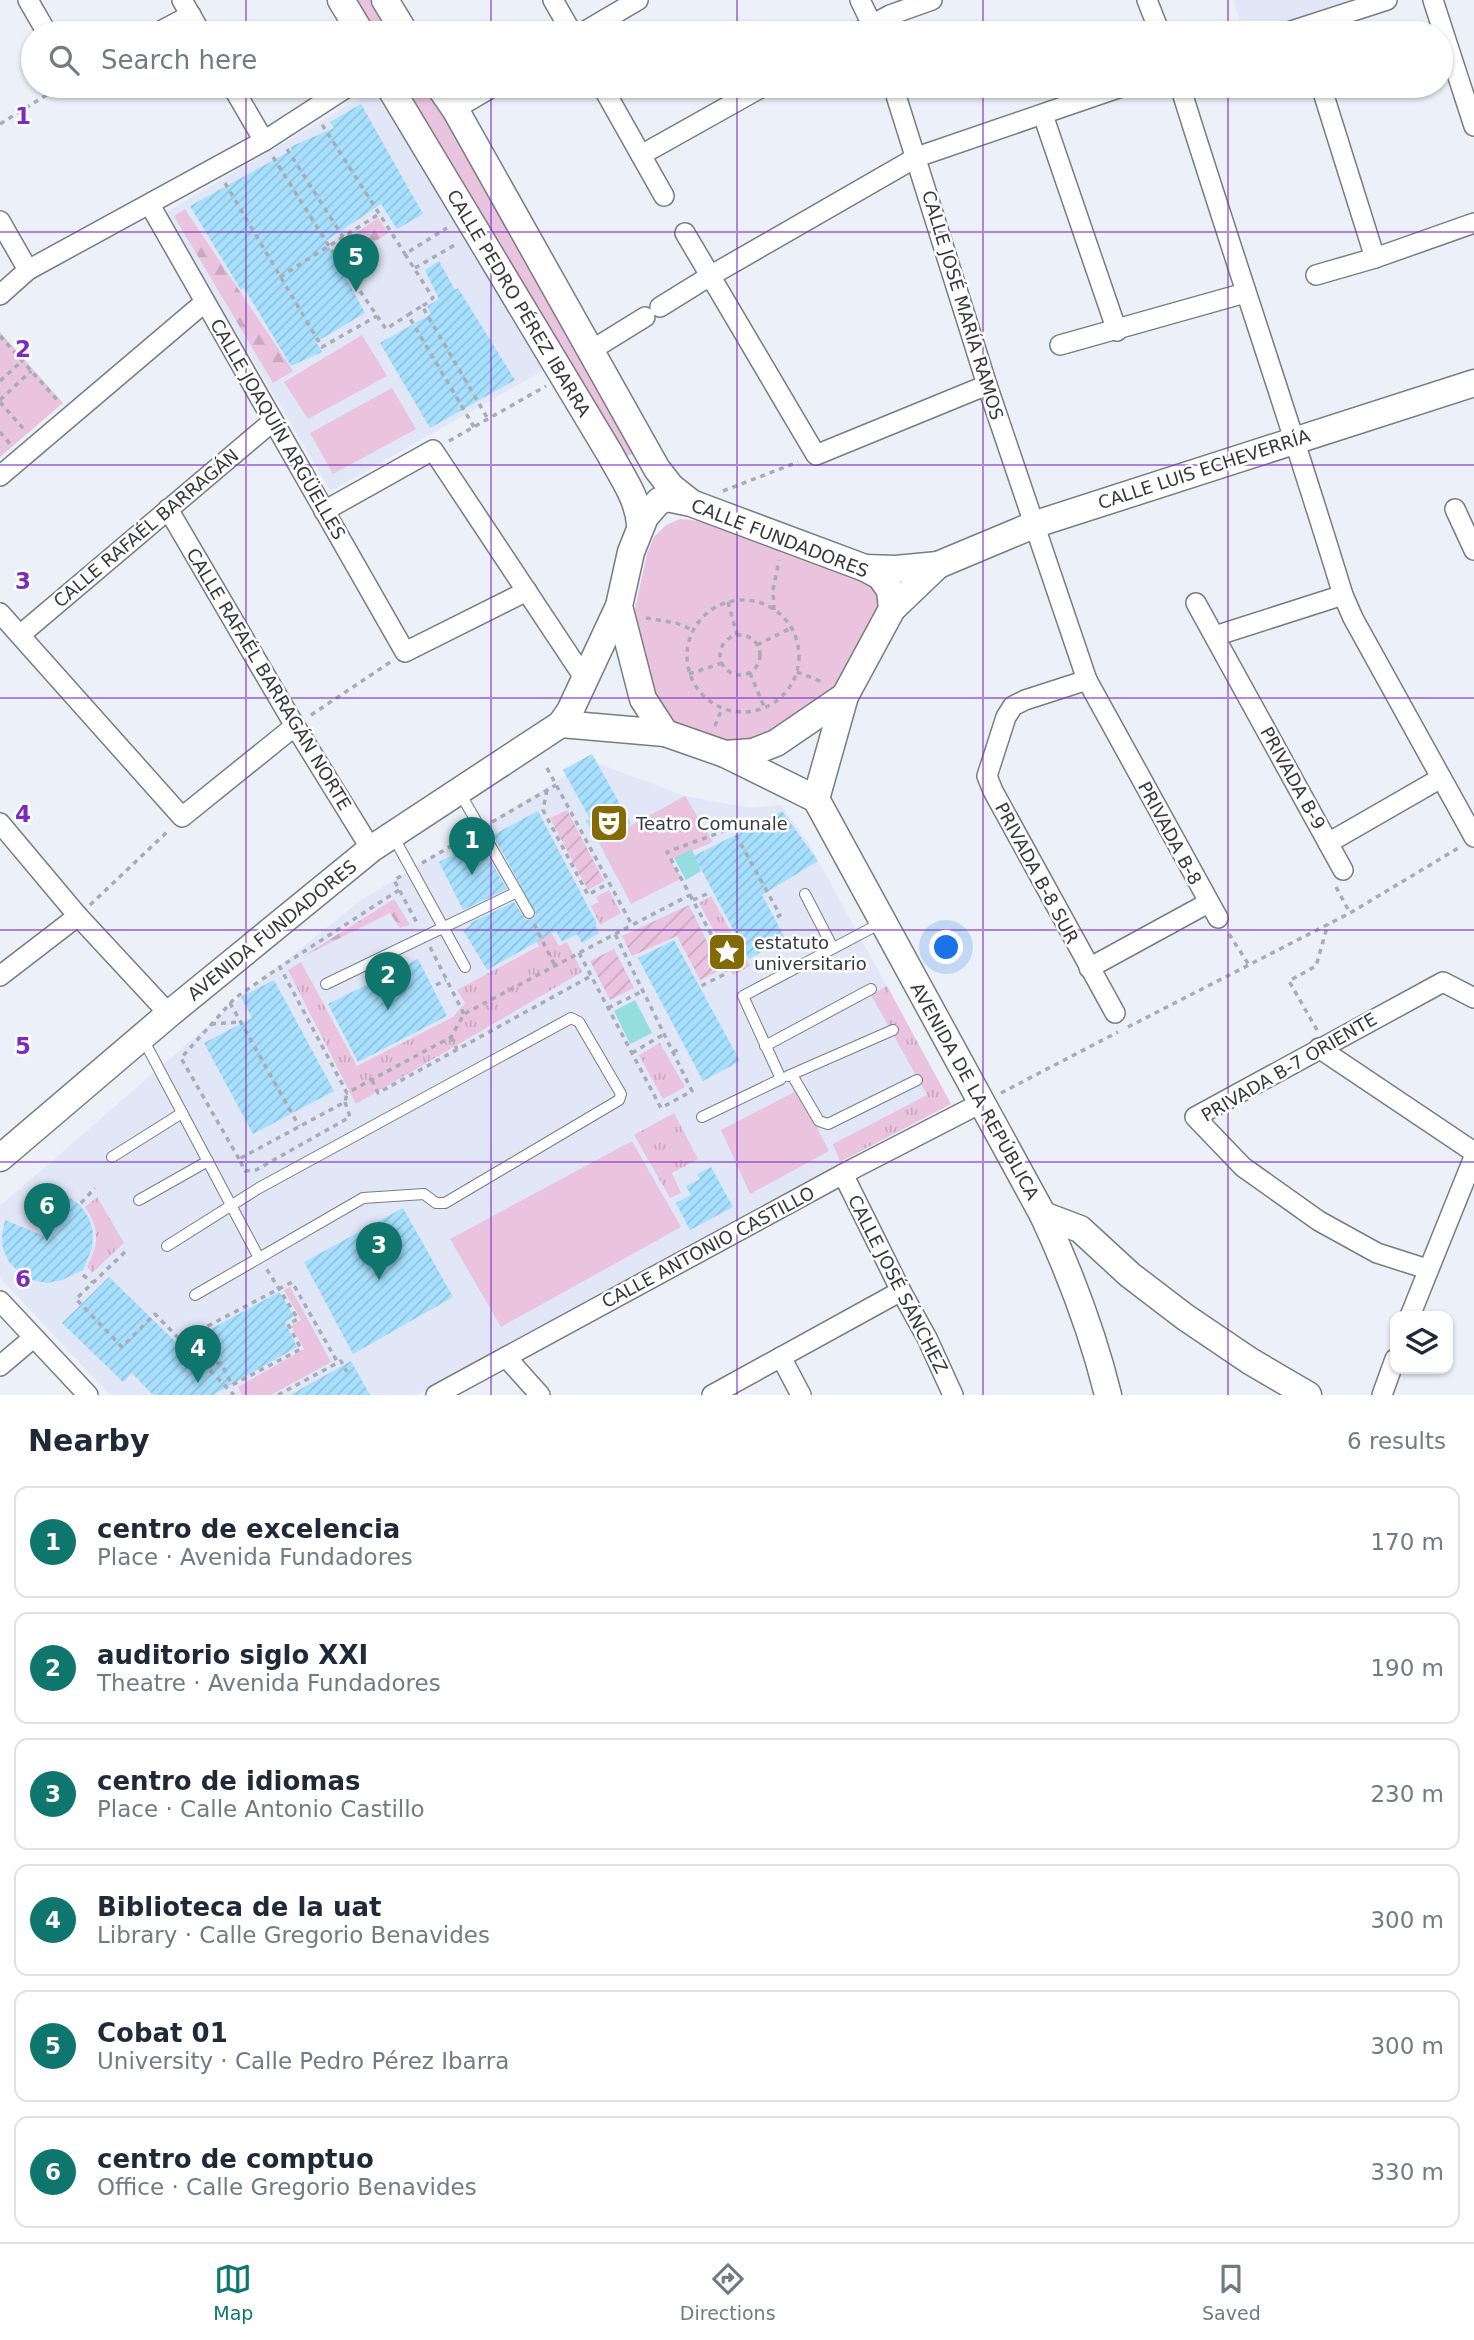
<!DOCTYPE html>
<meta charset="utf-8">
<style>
:root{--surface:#fff;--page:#f2f2f3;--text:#1f2937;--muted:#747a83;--line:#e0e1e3;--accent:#0f766e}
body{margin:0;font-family:"DejaVu Sans",sans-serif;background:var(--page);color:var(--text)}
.controls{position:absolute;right:21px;bottom:21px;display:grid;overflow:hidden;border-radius:14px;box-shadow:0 2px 5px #0004}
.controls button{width:63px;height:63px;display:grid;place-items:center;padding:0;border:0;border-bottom:2px solid var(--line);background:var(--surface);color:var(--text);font:35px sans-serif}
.you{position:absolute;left:947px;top:948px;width:24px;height:24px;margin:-18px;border:5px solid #fff;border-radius:50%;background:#1a73e8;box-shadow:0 0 0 10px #1a73e833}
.badge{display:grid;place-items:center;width:46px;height:46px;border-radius:50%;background:var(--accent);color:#fff;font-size:23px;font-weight:700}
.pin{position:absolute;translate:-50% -58px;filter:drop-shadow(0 2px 4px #0008)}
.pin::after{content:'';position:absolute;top:37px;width:24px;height:21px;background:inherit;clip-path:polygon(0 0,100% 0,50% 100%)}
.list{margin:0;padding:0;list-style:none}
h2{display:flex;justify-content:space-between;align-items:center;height:91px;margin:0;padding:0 28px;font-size:30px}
h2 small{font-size:23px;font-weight:400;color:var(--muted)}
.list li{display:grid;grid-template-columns:46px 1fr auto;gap:21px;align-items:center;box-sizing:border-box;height:112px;margin:0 14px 14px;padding:0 14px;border:2px solid var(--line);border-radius:14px}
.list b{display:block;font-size:26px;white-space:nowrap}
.list p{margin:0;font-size:23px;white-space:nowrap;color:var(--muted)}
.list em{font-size:23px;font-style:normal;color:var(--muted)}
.icon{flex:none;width:38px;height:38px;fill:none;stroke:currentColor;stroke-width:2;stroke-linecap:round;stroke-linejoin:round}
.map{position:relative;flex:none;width:1474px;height:1395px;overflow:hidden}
.search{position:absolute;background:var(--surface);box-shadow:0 2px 5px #0004;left:21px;right:21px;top:21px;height:77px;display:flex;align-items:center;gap:18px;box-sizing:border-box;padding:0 24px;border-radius:38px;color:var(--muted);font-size:26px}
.sheet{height:847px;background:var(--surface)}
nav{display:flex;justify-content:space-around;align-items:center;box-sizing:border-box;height:98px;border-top:2px solid var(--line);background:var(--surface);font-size:19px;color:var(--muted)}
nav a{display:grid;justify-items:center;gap:4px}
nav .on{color:var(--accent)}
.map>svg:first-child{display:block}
</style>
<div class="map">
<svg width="1474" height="1395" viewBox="0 0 1474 1395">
<defs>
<pattern id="grass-tufts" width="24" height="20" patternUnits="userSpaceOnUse" patternTransform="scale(1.75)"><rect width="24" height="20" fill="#eac3df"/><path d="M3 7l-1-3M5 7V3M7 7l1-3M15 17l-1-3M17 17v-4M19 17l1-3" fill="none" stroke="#c9a8c0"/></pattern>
<pattern id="forest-firs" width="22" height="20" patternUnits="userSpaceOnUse" patternTransform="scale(1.75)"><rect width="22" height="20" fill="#eac3df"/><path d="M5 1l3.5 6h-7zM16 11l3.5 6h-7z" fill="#c9a8c0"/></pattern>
<pattern id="garden-furrows" width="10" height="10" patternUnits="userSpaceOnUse" patternTransform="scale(1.75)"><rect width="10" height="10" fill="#eac3df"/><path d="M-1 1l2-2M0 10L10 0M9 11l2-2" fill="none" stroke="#c9a8c0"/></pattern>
<pattern id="building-hatch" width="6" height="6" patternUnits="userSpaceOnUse" patternTransform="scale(1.75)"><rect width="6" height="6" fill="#a7e0fe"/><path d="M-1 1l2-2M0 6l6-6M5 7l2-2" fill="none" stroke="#90c1db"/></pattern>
</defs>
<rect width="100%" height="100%" fill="#ecf0f8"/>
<g fill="#e1e7f7">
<path d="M1233 0H1363L1272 33H1244Z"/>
<path d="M380 86H383L544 370 331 491 165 213Z"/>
<path d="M600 764 685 796 751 808 781 805 808 842 951 1104 840 1162 417 1395H110L0 1278V1206L241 997 357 903 565 776Z"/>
</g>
<g fill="url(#grass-tufts)">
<path d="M609 890 621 913 600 925 591 906 599 902 596 897Z"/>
<path d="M711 896 750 966 733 975 722 957 720 942 699 903Z"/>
<path d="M548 927 559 946 567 942 582 972 356 1104 288 970 301 962 357 1066 453 1017 465 1003 457 990 539 946 533 936Z"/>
<path d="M887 986 951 1104 840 1162 833 1144 927 1095 871 995Z"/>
<path d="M660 1043 685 1087 663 1099 639 1055Z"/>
<path d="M674 1113 698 1159 672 1173 681 1193 670 1198 634 1135Z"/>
<path d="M97 1197 124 1243 92 1273 87 1266C99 1244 100 1229 85 1207Z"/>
</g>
<g fill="url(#forest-firs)">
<path d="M185 209 293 371 273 383 174 216Z"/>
<path d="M378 218 388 233 350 259 340 244Z"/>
<path d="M394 899 410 925 400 928 390 913 302 957Z"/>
</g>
<g fill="#eac3df">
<path d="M349 0H377L396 33H368Z"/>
<path d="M401 86H427L636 441 635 453 624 457Z"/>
<path d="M0 332 63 403 0 457Z"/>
<path d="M362 335 387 376 308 419 284 382Z"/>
<path d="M392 388 416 429 333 474 310 433Z"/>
<path d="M680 519 701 521 863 571 888 595 840 689 768 742 717 745 658 715 634 613 647 554 654 537 666 525Z"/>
<path d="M685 796 713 842 670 860 682 878 631 904 599 843Z"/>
<path d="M798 1090 829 1151 750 1194 721 1130Z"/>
<path d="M632 1141 681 1227 501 1327 450 1239Z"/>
<path d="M290 1287 331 1362 271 1395H242L238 1387 304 1349 291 1326 301 1320 284 1290Z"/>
</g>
<g fill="url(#garden-furrows)">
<path d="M567 810 604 881 588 890 550 818Z"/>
<path d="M689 905 721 970 700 980 677 936 632 956 622 936Z"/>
<path d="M614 949 634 988 610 1000 590 961Z"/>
</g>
<g fill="#95ddde">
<path d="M692 849 701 871 686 880 674 858Z"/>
<path d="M635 1000 652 1033 630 1044 614 1011Z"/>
</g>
<g fill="url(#building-hatch)">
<path d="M361 104 423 214 397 229 381 204 326 241 365 313 316 342 322 352 291 366 244 288 241 290 190 206 292 150 290 147 334 128 330 122Z"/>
<path d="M439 261 455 290 458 288 515 380 430 428 380 343 431 314 427 306 439 299 425 270Z"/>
<path d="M592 754 631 824 599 843 586 821 590 819 563 770Z"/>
<path d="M538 811 597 924 595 925 599 933 582 943 577 934 562 942 556 931 487 970 463 930 471 925 470 923 514 902 526 920 533 919 536 914 493 835Z"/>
<path d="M782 811 818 861 762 895 785 938 749 959 694 856Z"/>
<path d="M479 841 507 889 463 910 439 862Z"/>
<path d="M674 940 740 1061 703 1081 638 958Z"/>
<path d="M418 959 447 1016 358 1062 328 1004Z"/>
<path d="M274 980 334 1091 253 1134 204 1043 252 1018 241 997Z"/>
<path d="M711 1167 733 1207 690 1230 676 1203 691 1195 686 1186 700 1179 697 1174Z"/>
<path d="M52 1192 67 1196 80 1205 89 1218 93 1232 92 1248 83 1270 62 1280 47 1283 32 1280 20 1273 9 1262 3 1249 2 1235 5 1220 49 1238 36 1193Z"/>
<path d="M403 1208 453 1297 353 1354 304 1262Z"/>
<path d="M109 1277 180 1346 279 1292 294 1316 285 1322 297 1347 213 1395H153L132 1373 123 1382 62 1323Z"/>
<path d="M351 1361 370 1395H290Z"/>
</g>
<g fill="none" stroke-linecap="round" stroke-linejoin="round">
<defs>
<g id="lane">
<path d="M460 793 529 913"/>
<path d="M393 836 465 967"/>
<path d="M805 894 833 948"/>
<path d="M326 984 517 892"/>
<path d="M142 1037 259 1258"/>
<path d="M765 1046 871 989"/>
<path d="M792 1075 819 1121 828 1124 917 1080"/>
<path d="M788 1076 893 1030"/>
<path d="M702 1117 781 1079 743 996 881 923"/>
<path d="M112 1157 182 1113"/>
<path d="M139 1200 208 1161"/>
<path d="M167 1246 259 1188 571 1018 579 1022 621 1094 619 1100 445 1203H436L424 1194 363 1198 195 1295"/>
</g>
<g id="street">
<path d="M28 0 47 33"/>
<path d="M182 0 201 33"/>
<path d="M553 0 572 33"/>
<path d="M860 0 876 33"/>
<path d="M1147 0 1160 33"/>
<path d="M1433 0 1474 126"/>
<path d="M157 33 191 15"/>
<path d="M582 33 638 0"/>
<path d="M857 33 890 15 932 0"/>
<path d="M1285 33 1387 0"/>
<path d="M232 86 264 141"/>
<path d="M602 86 664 196"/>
<path d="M893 86 987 385 1087 680 1218 918"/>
<path d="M1180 86C1233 256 1291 424 1343 595L1353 618 1474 837"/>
<path d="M1321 86 1375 258"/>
<path d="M455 109 494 86"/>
<path d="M1043 115 1117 331"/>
<path d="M641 155 764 86"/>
<path d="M150 205 405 652 527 591"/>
<path d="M0 221 28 270"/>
<path d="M685 233 816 455 987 385"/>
<path d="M1316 275 1375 258 1474 223"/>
<path d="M0 295 28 270 264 141 349 86"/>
<path d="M660 307 710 276 917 157 1124 86"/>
<path d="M1060 345 1245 293"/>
<path d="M590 351 645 317"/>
<path d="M0 476 205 302"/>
<path d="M168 509 295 726 371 849"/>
<path d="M1455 509 1474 550"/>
<path d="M324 511 433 450 585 679"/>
<path d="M1196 603 1343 870"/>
<path d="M0 613 182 817 295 726"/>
<path d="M20 635 273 421"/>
<path d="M1215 636 1343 595"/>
<path d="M1087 680 1025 700 1013 706 1006 717 987 776 993 791 1115 1013"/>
<path d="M0 823 78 916 169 1014"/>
<path d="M1328 843 1441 778"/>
<path d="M1089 968 1208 903"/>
<path d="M0 976 78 916"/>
<path d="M1319 1048 1474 1152"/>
<path d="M843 1174 901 1291 927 1338 953 1395"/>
<path d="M1427 1269 1377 1253 1319 1221 1243 1167 1195 1117 1443 982 1474 998"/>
<path d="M0 1301 88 1395"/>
<path d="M1410 1316 1474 1157"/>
<path d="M506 1357 540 1395"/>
<path d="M781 1357 801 1395"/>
<path d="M0 1366 33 1338"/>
<path d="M436 1395 843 1174 981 1103"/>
<path d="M712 1395 901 1291"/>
<path d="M1382 1395 1395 1359"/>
</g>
<g id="secondary">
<path d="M341 0 361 33"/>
<path d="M385 0 405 33"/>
<path d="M389 86 610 454C622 477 638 498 640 524"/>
<path d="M439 86 455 109 657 469 671 487 690 502"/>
<path d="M865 568 896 569 938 565 1036 524 1474 383"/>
<path d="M892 609 938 565"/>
<path d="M561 724 665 733 725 754 816 799"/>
<path d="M665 733 643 699 619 606 631 552 645 517 659 501 667 498 691 503 865 568 880 576 890 590 892 609 845 696 776 743 753 752 725 754"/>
<path d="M816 799 1043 1215C1070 1273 1093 1334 1108 1395"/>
<path d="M816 799 845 696"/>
<path d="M0 1158 169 1014 371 849 561 724 570 711 619 606"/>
<path d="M1043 1215 1080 1229 1130 1275 1185 1317 1250 1361 1308 1395"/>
</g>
</defs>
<use href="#lane" stroke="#787c83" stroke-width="12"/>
<use href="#street" stroke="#787c83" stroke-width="22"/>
<use href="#secondary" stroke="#787c83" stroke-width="29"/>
<g stroke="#a9acb2" stroke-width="3.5" stroke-dasharray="5 5" stroke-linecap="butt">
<path d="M0 124 61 86"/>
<path d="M322 127 323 126 405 254"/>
<path d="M287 149 343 237"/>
<path d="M273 157 329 246 386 329 408 315"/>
<path d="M225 183 322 347 377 316"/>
<path d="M415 268 458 243"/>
<path d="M280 277 379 214"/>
<path d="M423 306 433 298 405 254 447 228"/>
<path d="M0 336 58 401"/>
<path d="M0 381 22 361"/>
<path d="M0 400 31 371"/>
<path d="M0 402 26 432"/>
<path d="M474 427 408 315 422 306 488 419"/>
<path d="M0 432 10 444"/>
<path d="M449 441 546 386"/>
<path d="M723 491 798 462"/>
<circle cx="743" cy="656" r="56"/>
<path d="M728 602 737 635"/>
<path d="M774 610 773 590 779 560"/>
<path d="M646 618 676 623 693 630"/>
<circle cx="740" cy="655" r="20"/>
<path d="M757 645 791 628"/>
<path d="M797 672 825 683"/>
<path d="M750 673 765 709"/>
<path d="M689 674 722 663"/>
<path d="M311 715 392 661"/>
<path d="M715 726 722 708"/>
<path d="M547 768 632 925 690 895 667 852 732 828 780 915 774 919"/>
<path d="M547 790 543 810 588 895 609 883"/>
<path d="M492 822 556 785"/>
<path d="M422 863 470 835"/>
<path d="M401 876 394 880 418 925"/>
<path d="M1336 887 1350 913"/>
<path d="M399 890 280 967 347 1093 451 1037 464 1014 632 925"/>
<path d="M690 895 717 945 727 973 701 986"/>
<path d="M693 900 709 893"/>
<path d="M90 905 168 831"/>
<path d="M534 924 555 966"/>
<path d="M1229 934 1249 965"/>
<path d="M430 947 464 1014"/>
<path d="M579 953 661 1108 692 1091 615 934"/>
<path d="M436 985 446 980"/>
<path d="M230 1003 299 1126"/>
<path d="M608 1008 643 991"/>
<path d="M211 1024 241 1022"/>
<path d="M1128 1027 1350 913 1460 847"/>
<path d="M1317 1030 1289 981 1316 966 1328 924"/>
<path d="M451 1037 457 1049"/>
<path d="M673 1052 682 1048"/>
<path d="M632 1053 664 1034"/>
<path d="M372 1080 378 1093 591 976"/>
<path d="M1001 1093 1118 1032"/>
<path d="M345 1102 350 1117 256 1170 245 1171 239 1159 345 1102 347 1093"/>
<path d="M239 1159 181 1058 235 998 280 967"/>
<path d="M81 1203 95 1188"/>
<path d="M125 1252 76 1299 122 1347 155 1314 234 1395"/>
<path d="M83 1275 92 1282"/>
<path d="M181 1340 292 1282 338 1363"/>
<path d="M207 1367 221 1363 232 1385 301 1349 288 1324 298 1319 266 1268"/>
<path d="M278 1395 341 1361 347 1372"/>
</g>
<use href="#lane" stroke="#fff" stroke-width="10"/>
<use href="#street" stroke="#fff" stroke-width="19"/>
<use href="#secondary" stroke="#fff" stroke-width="26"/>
</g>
<path fill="none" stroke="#7b2cbf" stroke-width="2" stroke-opacity="0.55" d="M246 0V33M491 0V33M737 0V33M983 0V33M1228 0V33M246 86V1395M491 86V1395M737 86V1395M983 86V1395M1228 86V1395M0 232H1474M0 465H1474M0 698H1474M0 930H1474M0 1162H1474"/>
<defs>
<symbol id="theatre-square" viewBox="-11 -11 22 22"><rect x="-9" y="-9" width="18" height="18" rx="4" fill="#836a04" stroke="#fff"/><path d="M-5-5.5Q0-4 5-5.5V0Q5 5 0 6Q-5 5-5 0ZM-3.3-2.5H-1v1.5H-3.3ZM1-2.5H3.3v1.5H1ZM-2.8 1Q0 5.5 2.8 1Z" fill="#fff"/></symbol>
<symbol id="sight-square" viewBox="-11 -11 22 22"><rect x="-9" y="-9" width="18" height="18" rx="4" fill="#836a04" stroke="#fff"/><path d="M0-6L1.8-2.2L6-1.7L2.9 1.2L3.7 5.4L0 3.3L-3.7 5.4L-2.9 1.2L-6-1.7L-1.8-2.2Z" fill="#fff"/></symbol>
</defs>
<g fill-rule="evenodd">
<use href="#theatre-square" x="587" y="801" width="44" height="44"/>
<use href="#sight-square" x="705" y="930" width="44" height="44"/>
</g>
<g text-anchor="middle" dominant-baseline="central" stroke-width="5" stroke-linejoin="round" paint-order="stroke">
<g font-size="18" fill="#38393c" stroke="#fff">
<text transform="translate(519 303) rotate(59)">CALLE PEDRO PÉREZ IBARRA</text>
<text transform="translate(963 305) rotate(73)">CALLE JOSÉ MARÍA RAMOS</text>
<text transform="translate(278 429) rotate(60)">CALLE JOAQUÍN ARGÜELLES</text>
<text transform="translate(1204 469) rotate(-18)">CALLE LUIS ECHEVERRÍA</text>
<text transform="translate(146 528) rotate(-40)">CALLE RAFAÉL BARRAGÁN</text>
<text transform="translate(780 538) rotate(21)">CALLE FUNDADORES</text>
<text transform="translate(269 679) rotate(59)">CALLE RAFAÉL BARRAGÁN NORTE</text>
<text transform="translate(1293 778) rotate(61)">PRIVADA B-9</text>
<text transform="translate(1170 833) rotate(62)">PRIVADA B-8</text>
<text transform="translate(1037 873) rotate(62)">PRIVADA B-8 SUR</text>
<text transform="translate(272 930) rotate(-39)">AVENIDA FUNDADORES</text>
<text transform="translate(1289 1067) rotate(-30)">PRIVADA B-7 ORIENTE</text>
<text transform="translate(975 1091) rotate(61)">AVENIDA DE LA REPÚBLICA</text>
<text transform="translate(708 1247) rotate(-28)">CALLE ANTONIO CASTILLO</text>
<text transform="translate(898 1284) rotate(63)">CALLE JOSÉ SÁNCHEZ</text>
</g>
<g font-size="18" fill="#38393c" stroke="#fff" text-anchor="start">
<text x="636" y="823">Teatro Comunale</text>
<text x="754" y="942">estatuto<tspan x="754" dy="21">universitario</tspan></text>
</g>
</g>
<g font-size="23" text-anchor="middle" font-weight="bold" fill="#7b2cbf" stroke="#fff" stroke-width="5" stroke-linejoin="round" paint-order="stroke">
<text x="23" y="124">1</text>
<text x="23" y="357">2</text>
<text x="23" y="589">3</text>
<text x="23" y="822">4</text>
<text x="23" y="1054">5</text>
<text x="23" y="1287">6</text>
</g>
</svg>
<div class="controls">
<button><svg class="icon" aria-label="layers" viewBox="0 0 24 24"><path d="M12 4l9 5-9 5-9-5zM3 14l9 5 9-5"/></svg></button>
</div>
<div class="you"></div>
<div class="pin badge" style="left:472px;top:875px">1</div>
<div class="pin badge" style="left:388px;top:1010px">2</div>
<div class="pin badge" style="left:379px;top:1280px">3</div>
<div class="pin badge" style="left:198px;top:1383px">4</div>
<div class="pin badge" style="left:356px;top:292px">5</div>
<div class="pin badge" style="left:47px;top:1241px">6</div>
<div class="search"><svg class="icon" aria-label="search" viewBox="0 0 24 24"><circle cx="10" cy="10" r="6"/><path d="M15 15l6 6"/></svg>Search here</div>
</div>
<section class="sheet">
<h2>Nearby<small>6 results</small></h2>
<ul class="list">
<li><span class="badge">1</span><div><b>centro de excelencia</b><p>Place · Avenida Fundadores</p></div><em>170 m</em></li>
<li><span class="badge">2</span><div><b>auditorio siglo XXI</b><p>Theatre · Avenida Fundadores</p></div><em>190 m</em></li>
<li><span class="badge">3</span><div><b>centro de idiomas</b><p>Place · Calle Antonio Castillo</p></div><em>230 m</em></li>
<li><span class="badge">4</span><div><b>Biblioteca de la uat</b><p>Library · Calle Gregorio Benavides</p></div><em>300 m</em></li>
<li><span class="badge">5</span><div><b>Cobat 01</b><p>University · Calle Pedro Pérez Ibarra</p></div><em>300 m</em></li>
<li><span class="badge">6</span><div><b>centro de comptuo</b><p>Office · Calle Gregorio Benavides</p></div><em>330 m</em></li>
</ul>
</section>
<nav>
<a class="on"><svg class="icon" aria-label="map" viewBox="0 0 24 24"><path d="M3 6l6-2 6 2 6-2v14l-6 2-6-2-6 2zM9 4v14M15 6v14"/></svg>Map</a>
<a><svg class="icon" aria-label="directions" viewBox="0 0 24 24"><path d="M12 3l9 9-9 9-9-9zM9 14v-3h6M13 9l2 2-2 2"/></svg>Directions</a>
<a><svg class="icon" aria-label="saved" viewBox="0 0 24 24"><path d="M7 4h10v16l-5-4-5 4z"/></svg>Saved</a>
</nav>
